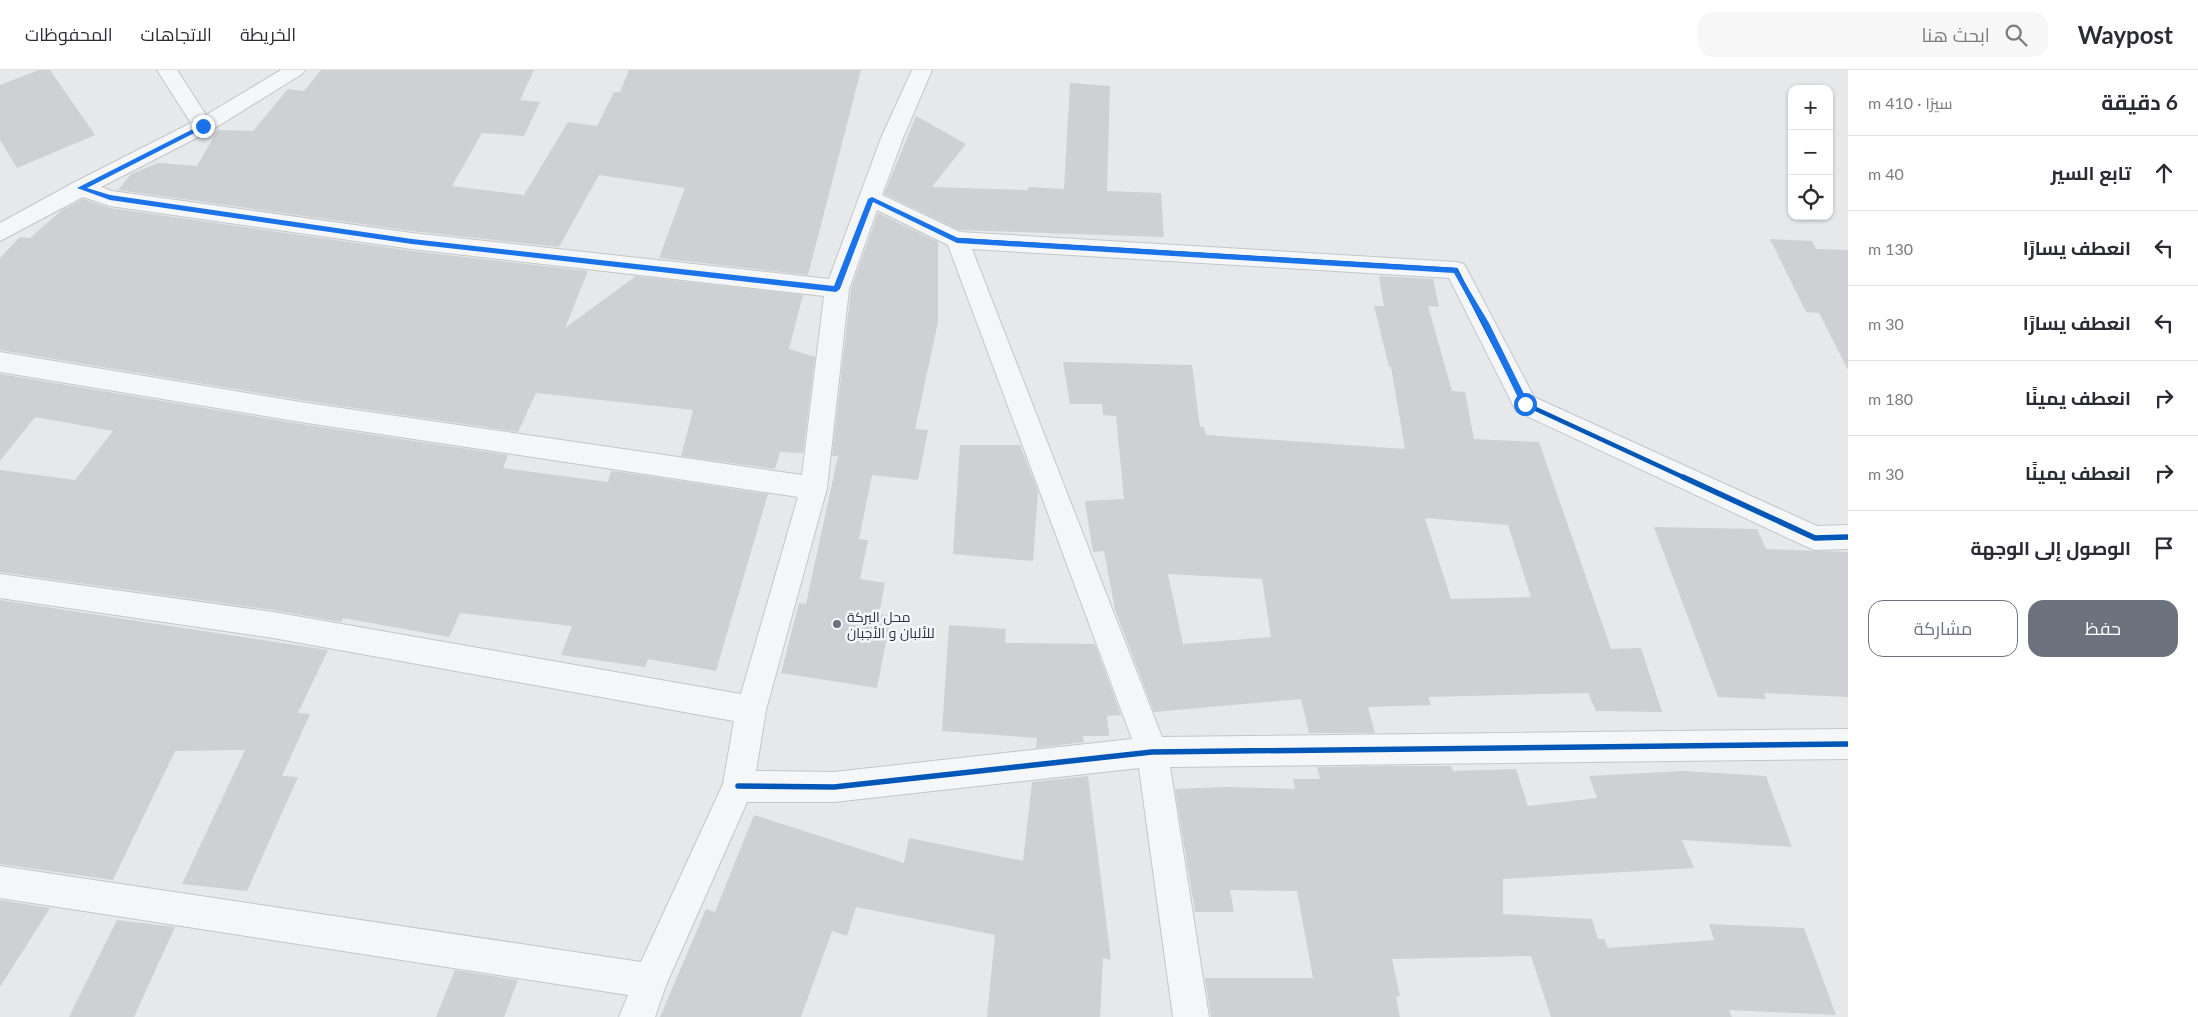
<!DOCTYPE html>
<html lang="ar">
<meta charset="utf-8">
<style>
:root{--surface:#fff;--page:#f7f7f7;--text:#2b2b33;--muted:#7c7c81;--line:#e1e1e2;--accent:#6c737f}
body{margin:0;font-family:Lato,Cairo,sans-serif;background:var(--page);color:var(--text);direction:rtl}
.controls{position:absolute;right:15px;top:15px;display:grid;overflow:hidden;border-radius:10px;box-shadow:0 1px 4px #0004}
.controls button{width:45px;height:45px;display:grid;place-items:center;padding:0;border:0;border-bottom:1px solid var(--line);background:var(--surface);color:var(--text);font:25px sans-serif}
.stop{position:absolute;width:15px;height:15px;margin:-11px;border:4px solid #1a73e8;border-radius:50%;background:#fff}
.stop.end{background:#1a73e8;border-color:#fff;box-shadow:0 1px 5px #0008}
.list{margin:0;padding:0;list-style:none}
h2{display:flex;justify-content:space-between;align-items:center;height:65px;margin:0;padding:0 20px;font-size:21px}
h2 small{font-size:16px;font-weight:400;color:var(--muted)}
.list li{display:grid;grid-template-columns:32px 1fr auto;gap:15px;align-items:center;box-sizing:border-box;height:75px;padding:0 20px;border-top:1px solid var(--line)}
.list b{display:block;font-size:19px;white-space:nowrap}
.list em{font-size:16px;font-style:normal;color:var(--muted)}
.actions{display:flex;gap:10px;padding:15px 20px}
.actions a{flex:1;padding:11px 0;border:1px solid var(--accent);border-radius:15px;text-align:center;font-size:18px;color:var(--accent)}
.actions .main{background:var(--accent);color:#fff}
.icon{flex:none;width:28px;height:28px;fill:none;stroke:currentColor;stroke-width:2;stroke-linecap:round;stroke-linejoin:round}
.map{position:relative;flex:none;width:1848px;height:947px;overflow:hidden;direction:ltr}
header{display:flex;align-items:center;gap:30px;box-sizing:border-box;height:70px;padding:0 25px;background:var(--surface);border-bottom:1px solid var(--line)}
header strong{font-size:24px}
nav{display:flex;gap:28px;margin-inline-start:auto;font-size:18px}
.search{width:350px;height:45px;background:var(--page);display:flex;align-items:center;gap:12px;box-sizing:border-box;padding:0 18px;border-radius:15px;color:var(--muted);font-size:19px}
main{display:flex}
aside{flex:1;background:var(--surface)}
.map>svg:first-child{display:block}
</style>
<header>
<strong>Waypost</strong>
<div class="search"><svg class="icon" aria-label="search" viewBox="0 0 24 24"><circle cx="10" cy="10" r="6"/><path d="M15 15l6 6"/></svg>ابحث هنا</div>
<nav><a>الخريطة</a><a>الاتجاهات</a><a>المحفوظات</a></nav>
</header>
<main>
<aside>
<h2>6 دقيقة<small>سيرًا · 410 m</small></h2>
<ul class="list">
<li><svg class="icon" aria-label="ahead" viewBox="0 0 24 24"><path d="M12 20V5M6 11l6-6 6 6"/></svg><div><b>تابع السير</b></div><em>40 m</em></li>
<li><svg class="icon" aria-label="left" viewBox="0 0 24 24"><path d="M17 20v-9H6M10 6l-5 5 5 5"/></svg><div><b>انعطف يسارًا</b></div><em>130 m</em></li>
<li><svg class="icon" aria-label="left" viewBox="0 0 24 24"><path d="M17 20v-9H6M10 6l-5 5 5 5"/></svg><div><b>انعطف يسارًا</b></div><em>30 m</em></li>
<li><svg class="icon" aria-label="right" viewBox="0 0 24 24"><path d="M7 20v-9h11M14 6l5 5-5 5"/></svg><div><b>انعطف يمينًا</b></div><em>180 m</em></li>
<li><svg class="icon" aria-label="right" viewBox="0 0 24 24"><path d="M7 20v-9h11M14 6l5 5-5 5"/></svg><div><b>انعطف يمينًا</b></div><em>30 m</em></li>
<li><svg class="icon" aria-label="arrive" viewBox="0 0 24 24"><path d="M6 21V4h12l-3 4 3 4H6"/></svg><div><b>الوصول إلى الوجهة</b></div></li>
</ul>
<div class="actions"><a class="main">حفظ</a><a>مشاركة</a></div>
</aside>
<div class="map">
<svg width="1848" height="947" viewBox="0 0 1848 947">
<rect width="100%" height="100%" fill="#e6e8ea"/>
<g fill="#ced0d3" fill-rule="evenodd">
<path d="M39 0H50L95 65 17 98 0 70V15Z"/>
<path d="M321 0H534L520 30 540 32 524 66 482 63 452 116 524 125 568 52 597 56 614 22H620L629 0H861L808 205 659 188 685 118 599 105 559 177 412 161 118 120 131 104 158 93 197 96 218 60 253 61 288 19 304 21Z"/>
<path d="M1070 13 1110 16 1107 121 1161 123 1164 167 959 160 884 124 916 46 966 74 932 117 1028 120V117L1064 119Z"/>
<path d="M83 129 110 138 412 181 588 201 565 258 636 206 803 225 789 279 815 287 803 383 780 382 775 399 681 386 693 340 536 323 518 362 307 331 0 280V188L20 167 30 168 62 140Z"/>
<path d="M878 143 938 172V252L915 359 928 360 918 410 872 405 859 469 868 470 860 509 885 513 879 544 891 546 877 618 781 603 799 533 806 534 838 386H832L851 219Z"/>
<path d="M1770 169 1812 171 1816 179 1848 180V300L1819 243 1806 242Z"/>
<path d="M1379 206 1433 209 1439 237 1428 236 1452 321 1465 322 1474 369 1539 372 1611 579 1641 578 1662 642 1596 641 1588 623 1428 627 1431 635 1368 637 1375 663H1309L1301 629 1154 642 1115 540 1104 481 1093 482 1085 431 1124 429 1116 346 1103 345 1102 334H1070L1063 292 1192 295 1200 357H1204L1206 365 1405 379 1391 297H1389L1374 236H1384ZM1425 448 1508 455 1531 527 1451 529ZM1168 504 1262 509 1271 567 1183 574Z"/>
<path d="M0 304 307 355 508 385 503 398 608 412 611 401 621 402 768 424 716 601 648 589 645 597 561 585 572 556 460 543 449 567 343 548 341 552 273 540 0 502V400L75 410 113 361 35 347 0 391Z"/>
<path d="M960 375H1020L1038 421 1033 491 953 484Z"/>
<path d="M1654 457 1757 459 1766 479 1848 482V627L1764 623 1766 629 1718 627Z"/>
<path d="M0 530 328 580 298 643 310 644 282 706 298 707 247 821 182 814 245 680 175 681 113 810 0 794Z"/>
<path d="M949 555 1006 559 1005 573 1095 574 1121 645 1107 646 1109 666H1083L1084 672 1036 678 1037 668 942 661Z"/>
<path d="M1384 696H1451L1453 701 1516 699 1528 736 1597 728 1589 706 1684 701 1766 706 1792 777 1682 770 1694 798 1503 809V844L1592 849 1598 869H1604L1608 878 1714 870 1709 854 1804 858 1836 945 1729 940 1732 947H1551L1531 886 1392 889 1400 926H1396L1400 947H1211L1205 908H1313L1297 821 1230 820 1234 842H1195L1175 719 1225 717 1295 719 1293 709H1320L1317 697Z"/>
<path d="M1088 706 1111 890 1103 888 1100 947H987L995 865 856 837 847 866 832 861 801 947H660L706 839 715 842 754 745 904 793 909 768 1023 791 1032 712Z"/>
<path d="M0 830 50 838 0 917Z"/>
<path d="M117 850 175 857 134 947H69Z"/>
<path d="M455 900 518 910 504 947H436Z"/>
</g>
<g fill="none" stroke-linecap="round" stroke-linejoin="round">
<defs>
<path id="minor" d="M157 0H177L206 45 281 0H305L302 4 210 61 101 117 112 121 412 163 829 209 881 68 912 0H932L903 68 882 125 960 162 1456 192 1464 194 1534 327 1817 456 1848 455V479L1815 480 1805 476 1516 341 1449 208 972 179 1162 667 1848 659V689L1170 697 1209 947H1173L1139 698 834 732H747L666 915 655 947H619L628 925 0 828V796L641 892 723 714 734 651 273 568 0 528V504L273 542 741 624 798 427 307 353 0 302V282L307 333 802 405 824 226 412 179 110 136 83 127 0 171V153L73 113 191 53ZM877 140 948 175 1132 669 834 702 756 701 766 640 827 418 849 219Z"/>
</defs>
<use href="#minor" stroke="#c4c6c8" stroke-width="2"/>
<use href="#minor" fill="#f5f6f7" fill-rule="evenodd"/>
<defs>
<path id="cycleway-far1" d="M957 170 1456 200 1525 334 1685 408"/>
<g id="cycleway">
<path d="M1683 407 1815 468 1848 467"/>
<path d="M738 716 834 717 1152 682 1848 674"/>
</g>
</defs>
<use href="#cycleway-far1" stroke="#f4f6f9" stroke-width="7"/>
<use href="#cycleway" stroke="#f4f6f9" stroke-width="9"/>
<use href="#cycleway-far1" stroke="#0057b8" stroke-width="4.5"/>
<use href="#cycleway" stroke="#0057b8" stroke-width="5.5"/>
</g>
<path fill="#1a73e8" d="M203 54 206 57 87 118 110 125 412 169 834 216 868 129 872 127 958 168 1456 198 1489 253 1529 334 1522 336 1482 253 1454 203 957 173 873 132 840 219 836 222 412 174 110 130 77 118Z"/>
<circle fill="#6c737f" stroke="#f4f6f9" stroke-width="2" cx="837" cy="554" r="5"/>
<g text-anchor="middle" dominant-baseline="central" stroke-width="5" stroke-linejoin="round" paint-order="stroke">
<g font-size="14" fill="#2b3445" stroke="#f4f6f9" text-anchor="start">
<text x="847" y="546">محل البركة<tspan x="847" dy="16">للألبان و الأجبان</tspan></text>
</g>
</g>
</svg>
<div class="controls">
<button>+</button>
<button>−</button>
<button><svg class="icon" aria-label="locate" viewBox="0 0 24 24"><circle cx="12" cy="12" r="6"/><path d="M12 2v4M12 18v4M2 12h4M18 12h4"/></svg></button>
</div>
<div class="stop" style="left:1525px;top:334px"></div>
<div class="stop end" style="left:203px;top:56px"></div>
</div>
</main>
